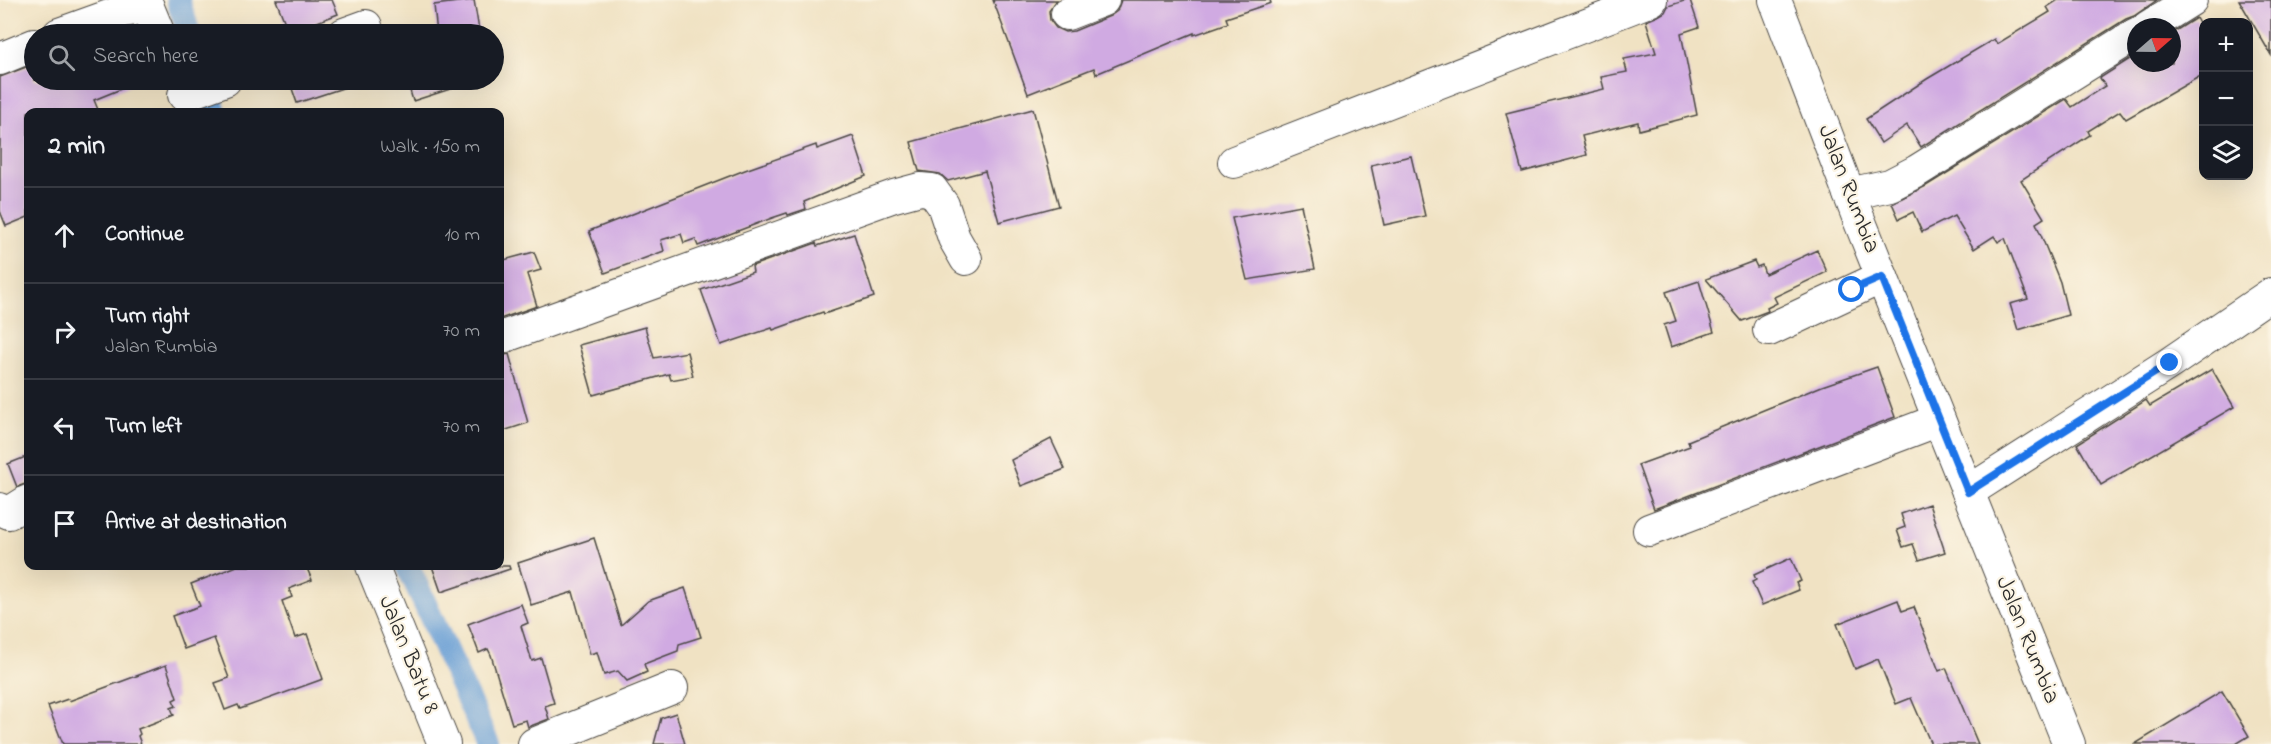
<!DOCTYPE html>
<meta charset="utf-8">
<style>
:root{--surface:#171b24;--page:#20242c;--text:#f1f3f6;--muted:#9ea1a6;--line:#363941}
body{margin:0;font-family:"Indie Flower",sans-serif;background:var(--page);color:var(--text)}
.controls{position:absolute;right:18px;top:18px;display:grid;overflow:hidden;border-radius:12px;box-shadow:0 6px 24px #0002}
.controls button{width:54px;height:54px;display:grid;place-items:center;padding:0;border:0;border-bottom:2px solid var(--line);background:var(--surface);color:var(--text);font:30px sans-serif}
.compass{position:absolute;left:2127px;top:18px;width:54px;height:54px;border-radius:50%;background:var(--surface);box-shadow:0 6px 24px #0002;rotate:70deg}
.stop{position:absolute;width:18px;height:18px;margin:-14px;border:4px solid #1a73e8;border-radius:50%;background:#fff}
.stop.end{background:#1a73e8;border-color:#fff;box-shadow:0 2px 6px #0008}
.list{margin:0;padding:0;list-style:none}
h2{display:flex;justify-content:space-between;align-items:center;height:78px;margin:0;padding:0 24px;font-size:26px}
h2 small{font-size:20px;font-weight:400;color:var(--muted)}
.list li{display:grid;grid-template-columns:39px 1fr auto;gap:18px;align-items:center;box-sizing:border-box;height:96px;padding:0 24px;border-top:2px solid var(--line)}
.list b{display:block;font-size:22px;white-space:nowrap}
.list p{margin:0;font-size:20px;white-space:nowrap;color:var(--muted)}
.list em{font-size:20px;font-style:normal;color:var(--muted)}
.icon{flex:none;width:33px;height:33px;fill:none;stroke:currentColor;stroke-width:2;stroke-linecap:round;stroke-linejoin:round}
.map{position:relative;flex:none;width:2271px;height:744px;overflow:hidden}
.search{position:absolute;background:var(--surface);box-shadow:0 6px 24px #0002;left:24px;top:24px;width:480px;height:66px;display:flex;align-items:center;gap:15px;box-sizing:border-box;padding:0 21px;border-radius:33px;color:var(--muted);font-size:22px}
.panel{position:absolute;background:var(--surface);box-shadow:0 6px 24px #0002;left:24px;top:108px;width:480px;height:462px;border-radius:12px}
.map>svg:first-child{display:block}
</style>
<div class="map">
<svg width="2271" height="744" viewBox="0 0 2271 744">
<rect width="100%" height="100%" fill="#fcf5e5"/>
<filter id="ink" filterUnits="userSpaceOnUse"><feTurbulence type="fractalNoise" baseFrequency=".0167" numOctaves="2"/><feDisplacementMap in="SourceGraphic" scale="12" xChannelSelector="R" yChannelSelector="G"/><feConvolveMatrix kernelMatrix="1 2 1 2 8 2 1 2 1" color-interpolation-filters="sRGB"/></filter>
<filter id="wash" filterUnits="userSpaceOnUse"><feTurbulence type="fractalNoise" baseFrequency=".008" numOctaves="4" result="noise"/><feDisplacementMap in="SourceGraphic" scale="24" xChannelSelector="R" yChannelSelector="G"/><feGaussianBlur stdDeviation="1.35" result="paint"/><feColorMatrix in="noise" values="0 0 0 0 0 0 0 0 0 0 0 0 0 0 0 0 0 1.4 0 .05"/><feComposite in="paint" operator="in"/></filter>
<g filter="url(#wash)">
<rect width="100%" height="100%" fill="#f0e2c3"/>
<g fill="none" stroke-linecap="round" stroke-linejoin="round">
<g stroke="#689ed5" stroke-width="24">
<path d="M178 0 189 34"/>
<path d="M204 80 215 112"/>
<path d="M408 566 488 744"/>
</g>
</g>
<g id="blocks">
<g fill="#d0aae2">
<path d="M276 0H332L338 14 289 33Z"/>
<path d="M474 0 479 30 437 34 434 5Z"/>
<path d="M993 0H1057L1049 11 1050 20 1056 28 1065 32 1074 31 1110 16 1117 11 1121 0H1270L1271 3 1226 18 1228 23 1194 35V33L1096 74 1094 68 1028 94Z"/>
<path d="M1687 0H1690L1699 27 1681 33 1697 115 1639 130 1638 122 1582 136 1587 155 1522 172 1506 113 1604 89 1601 77 1627 72 1624 59 1656 53 1646 21 1658 16 1665 12 1668 6Z"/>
<path d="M2058 0H2157L2134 16 2126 19 1921 147 1907 125 1881 143 1866 119 1927 79 1994 39 1997 44 2050 12 2047 7Z"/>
<path d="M2239 0H2271V55Z"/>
<path d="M2196 18 2204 33V74L2126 119 2120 111 2088 131 2090 135 2021 180 2044 218 2036 223 2060 282 2068 315 2018 330 2010 304 2028 299 2005 238 1998 242 1994 236 1974 249 1954 216 1922 232 1913 212 1899 219 1892 203 1926 186 2066 99 2072 107 2105 86 2100 78 2136 55V63H2172V33Z"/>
<path d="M34 64V80H143L94 100 99 112H28V217L6 226 0 211V77Z"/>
<path d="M289 80H357L358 83 297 103Z"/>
<path d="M407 80H469V83L413 101Z"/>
<path d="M1033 109 1059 206 999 222 985 171 948 181 940 174 919 171 911 142Z"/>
<path d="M853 136 866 176 804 202 806 209 788 215 787 213 772 218 698 246 695 239 684 243 681 234 661 240 664 251 605 273 589 231 745 170 816 145 817 149Z"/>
<path d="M1411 156 1425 216 1384 225 1371 165Z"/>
<path d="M1301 205 1315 269 1247 280 1232 218Z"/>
<path d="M854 234 874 297 824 314 823 312 773 330 772 328 721 345 701 290 753 272 752 266 816 243 817 246Z"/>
<path d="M1817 250 1827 272 1774 297 1777 303 1767 308 1768 311 1742 321 1706 279 1754 261 1757 267 1762 265 1765 274Z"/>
<path d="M534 252 541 270 527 274 537 306 500 319V261Z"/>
<path d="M1699 281 1714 332 1671 347 1664 325 1676 321 1666 292Z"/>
<path d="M645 327 654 358 687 352 693 376 671 380 669 374 593 395 579 345Z"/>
<path d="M509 354 528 423 500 432V356Z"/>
<path d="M1877 367 1895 417 1654 509 1638 465 1690 446 1688 441 1822 386Z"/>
<path d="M2212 369 2234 407 2101 485 2077 444 2146 400 2150 406Z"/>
<path d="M1051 439 1065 469 1021 486 1011 460Z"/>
<path d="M28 456V483L17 487 8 464Z"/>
<path d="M1929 504 1945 552 1919 560 1913 544 1903 547 1897 530 1905 527 1901 514Z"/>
<path d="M594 538 621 625 648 601 685 588 701 637 679 644 678 651 644 664 647 672 627 681 618 671 604 675 597 652 590 654 573 592 531 605 518 563Z"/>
<path d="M1791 558 1801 581 1796 583 1799 590 1762 605 1752 582 1756 580 1754 575Z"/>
<path d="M237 566H306L312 580 289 589 292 597 282 601 295 638 307 634 323 679 240 709 238 705 225 710 215 683 229 678 214 638 184 649 172 616 200 606 191 584Z"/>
<path d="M432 566H509L510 569 441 592Z"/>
<path d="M1898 600 1902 611 1914 607 1939 671 1946 668 1978 744H1931L1911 698 1896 704 1878 659 1855 669 1837 624Z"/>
<path d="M521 604 528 623 521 626 532 661 541 658 554 703 545 706 549 719 528 727 526 720 512 724 491 655 488 649 479 653 468 624Z"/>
<path d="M166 665 177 698 173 700 176 706 171 708 174 715 138 729 140 734 138 736 141 744H63L48 706 68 699 69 701Z"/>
<path d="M2222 691 2249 736 2236 744H2135Z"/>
<path d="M676 713 685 744H654L661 718Z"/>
</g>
</g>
</g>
<g filter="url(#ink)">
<use href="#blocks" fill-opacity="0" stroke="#494642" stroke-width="1.5"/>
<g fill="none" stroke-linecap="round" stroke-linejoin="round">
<defs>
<g id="minor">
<path d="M145 0 159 34"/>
<path d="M1775 0 1858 217 2069 744"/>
<path d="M1067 14 1103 0"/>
<path d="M2148 27 2191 0"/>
<path d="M59 34 123 11 148 7"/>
<path d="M344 34 366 26"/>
<path d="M0 59 34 45"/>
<path d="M184 95 225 80"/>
<path d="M1234 162 1651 0"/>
<path d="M1849 194 1890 185 1917 171 2136 34"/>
<path d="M1769 330 1882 277"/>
<path d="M500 338 894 196 920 189 932 190 943 205 954 238 966 259"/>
<path d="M1968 492 2170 363 2271 294"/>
<path d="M0 509 9 513 28 501"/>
<path d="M1649 530 1939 420"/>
<path d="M372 566 444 744"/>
<path d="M534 744 672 688"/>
</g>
</defs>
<use href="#minor" stroke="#494642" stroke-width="34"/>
<use href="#minor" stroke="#fff" stroke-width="32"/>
</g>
</g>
<g fill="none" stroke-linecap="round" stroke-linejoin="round" filter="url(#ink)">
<path stroke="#1a73e8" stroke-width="8" d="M1852 290 1882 277 1968 492 2170 363"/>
</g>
<g text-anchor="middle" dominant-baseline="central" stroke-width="4.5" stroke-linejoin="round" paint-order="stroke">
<g font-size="24" fill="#2b2b2b" stroke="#fcf5e5">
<text transform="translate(1848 189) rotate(69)">Jalan Rumbia</text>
<text transform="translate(2027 640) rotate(68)">Jalan Rumbia</text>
<text transform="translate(408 655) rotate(68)">Jalan Batu 8</text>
</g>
</g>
</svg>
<div class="controls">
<button>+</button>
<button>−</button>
<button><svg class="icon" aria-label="layers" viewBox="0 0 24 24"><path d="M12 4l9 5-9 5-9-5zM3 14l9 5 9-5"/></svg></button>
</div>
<svg class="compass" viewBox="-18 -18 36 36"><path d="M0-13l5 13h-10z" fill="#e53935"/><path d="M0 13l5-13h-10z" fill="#9ea1a6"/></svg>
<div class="stop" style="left:1852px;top:290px"></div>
<div class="stop end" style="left:2170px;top:363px"></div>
<div class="search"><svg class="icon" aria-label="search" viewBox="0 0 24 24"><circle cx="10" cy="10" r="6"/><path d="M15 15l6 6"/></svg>Search here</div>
<section class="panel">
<h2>2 min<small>Walk · 150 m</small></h2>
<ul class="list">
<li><svg class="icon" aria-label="ahead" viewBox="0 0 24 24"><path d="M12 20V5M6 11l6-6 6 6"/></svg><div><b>Continue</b></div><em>10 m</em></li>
<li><svg class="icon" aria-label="right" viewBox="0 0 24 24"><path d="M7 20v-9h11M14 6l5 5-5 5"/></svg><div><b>Turn right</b><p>Jalan Rumbia</p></div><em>70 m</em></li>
<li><svg class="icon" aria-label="left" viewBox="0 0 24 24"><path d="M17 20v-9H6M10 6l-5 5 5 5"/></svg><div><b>Turn left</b></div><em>70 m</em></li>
<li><svg class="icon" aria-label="arrive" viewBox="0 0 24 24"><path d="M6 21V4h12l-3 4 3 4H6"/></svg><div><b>Arrive at destination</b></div></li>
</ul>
</section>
</div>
